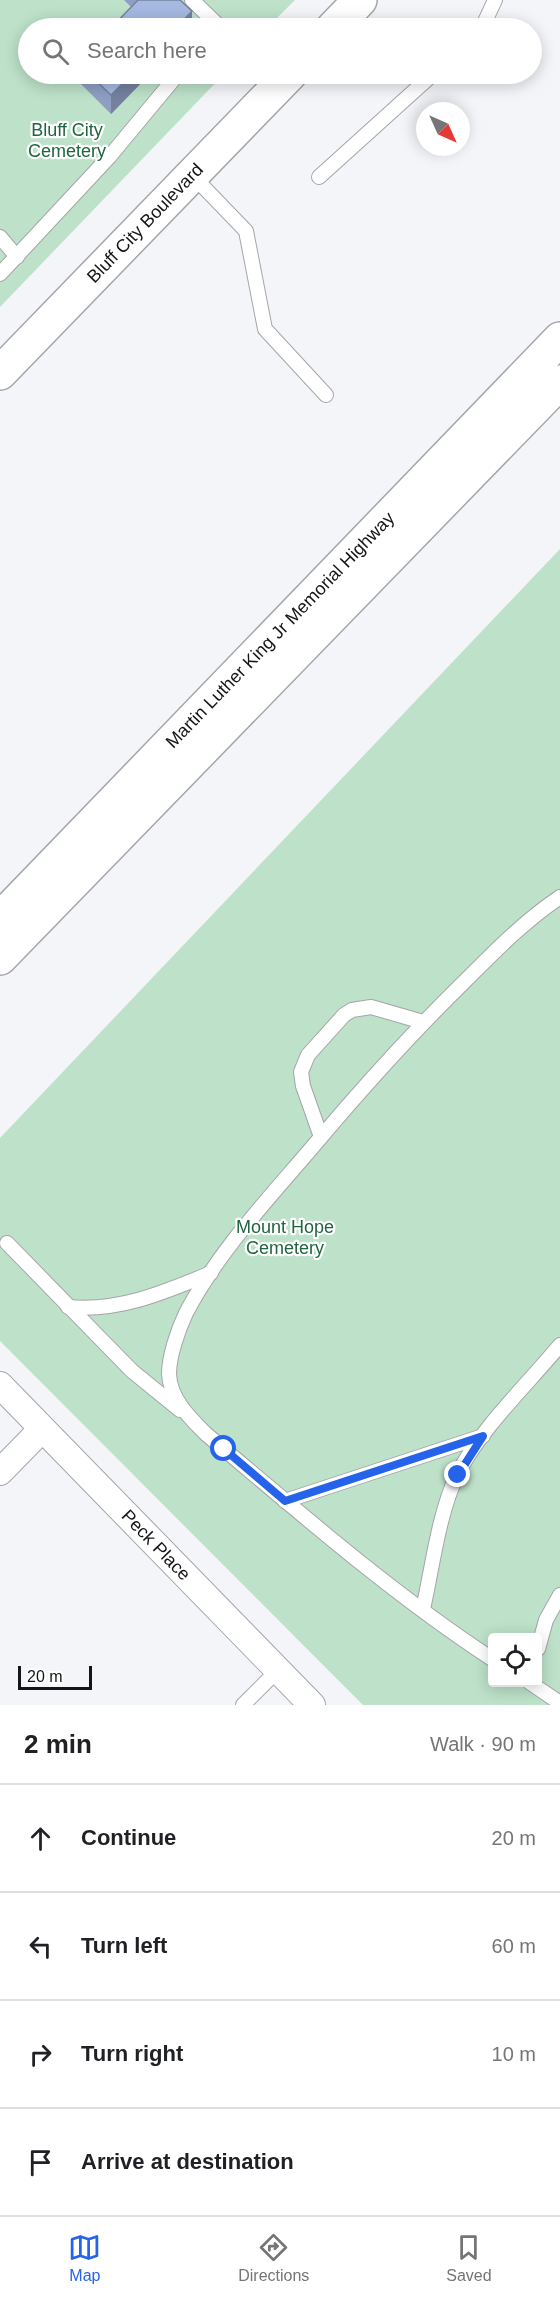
<!DOCTYPE html>
<meta charset="utf-8">
<style>
:root{--surface:#fff;--page:#f2f2f2;--text:#202124;--muted:#757577;--line:#e0e0e0;--accent:#2563eb}
body{margin:0;font-family:Arial,sans-serif;background:var(--page);color:var(--text)}
.controls{position:absolute;right:18px;bottom:18px;display:grid;overflow:hidden;border-radius:6px;box-shadow:0 3px 15px #0003}
.controls button{width:54px;height:54px;display:grid;place-items:center;padding:0;border:0;border-bottom:2px solid var(--line);background:var(--surface);color:var(--text);font:30px sans-serif}
.compass{position:absolute;left:416px;top:102px;width:54px;height:54px;border-radius:50%;background:var(--surface);box-shadow:0 3px 15px #0003;rotate:135deg}
.scale{position:absolute;left:18px;bottom:15px;width:74px;box-sizing:border-box;padding-left:6px;border:3px solid #141516;border-top:0;font-size:16px;line-height:21px;white-space:nowrap;color:#141516;-webkit-text-stroke:4px #fff;paint-order:stroke}
.stop{position:absolute;width:18px;height:18px;margin:-14px;border:4px solid #2563eb;border-radius:50%;background:#fff}
.stop.end{background:#2563eb;border-color:#fff;box-shadow:0 2px 6px #0008}
.list{margin:0;padding:0;list-style:none}
h2{display:flex;justify-content:space-between;align-items:center;height:78px;margin:0;padding:0 24px;font-size:26px}
h2 small{font-size:20px;font-weight:400;color:var(--muted)}
.list li{display:grid;grid-template-columns:39px 1fr auto;gap:18px;align-items:center;box-sizing:border-box;height:108px;padding:0 24px;border-top:2px solid var(--line)}
.list b{display:block;font-size:22px;white-space:nowrap}
.list em{font-size:20px;font-style:normal;color:var(--muted)}
.icon{flex:none;width:33px;height:33px;fill:none;stroke:currentColor;stroke-width:2;stroke-linecap:round;stroke-linejoin:round}
.map{position:relative;flex:none;width:560px;height:1705px;overflow:hidden}
.search{position:absolute;background:var(--surface);box-shadow:0 3px 15px #0003;left:18px;right:18px;top:18px;height:66px;display:flex;align-items:center;gap:15px;box-sizing:border-box;padding:0 21px;border-radius:33px;color:var(--muted);font-size:22px}
.sheet{height:510px;background:var(--surface)}
nav{display:flex;justify-content:space-around;align-items:center;box-sizing:border-box;height:84px;border-top:2px solid var(--line);background:var(--surface);font-size:16px;color:var(--muted)}
nav a{display:grid;justify-items:center;gap:3px}
nav .on{color:var(--accent)}
.map>svg:first-child{display:block}
</style>
<div class="map">
<svg width="560" height="1705" viewBox="0 0 560 1705">
<rect width="100%" height="100%" fill="#f3f5f9"/>
<g fill="#bde1c9" fill-rule="evenodd">
<path d="M0 0H295L267 28H28V74H224L0 307Z"/>
<path d="M560 549V1705H363L0 1341V1138ZM492 1638H538V1682H492Z"/>
</g>
<g fill="none" stroke-linecap="round" stroke-linejoin="round">
<defs>
<g id="lane">
<path d="M192 0 221 28"/>
<path d="M482 28 495 0"/>
<path d="M192 175 246 231 265 329 326 395"/>
<path d="M319 177 433 74"/>
<path d="M0 237 17 257"/>
<path d="M0 274 110 156 178 74"/>
<path d="M321 1137 303 1086 301 1072 308 1055 344 1015 352 1010 371 1007 423 1022"/>
<path d="M7 1243 132 1371 180 1410"/>
<path d="M68 1307C119 1312 165 1292 211 1273"/>
<path d="M285 1501 483 1436"/>
<path d="M423 1609C433 1565 438 1516 457 1475 481 1428 526 1386 560 1345"/>
<path d="M538 1649 546 1620 560 1595"/>
<path d="M492 1659C391 1593 299 1512 206 1434 190 1418 170 1399 169 1374 169 1356 178 1330 186 1313 220 1248 274 1193 321 1137 366 1084 412 1033 462 984 493 953 523 922 560 897"/>
<path d="M529 1682 560 1703"/>
<path d="M243 1705 278 1670"/>
</g>
<g id="street">
<path d="M0 1385 312 1705"/>
<path d="M0 1472 42 1429"/>
</g>
<g id="secondary">
<path d="M333 28 360 0"/>
<path d="M0 373 290 74"/>
</g>
<g id="highway">
<path d="M0 919 560 339"/>
<path d="M0 958 560 382"/>
</g>
</defs>
<use href="#lane" stroke="#a4a6aa" stroke-width="16"/>
<use href="#street" stroke="#a4a6aa" stroke-width="28"/>
<use href="#secondary" stroke="#a4a6aa" stroke-width="36"/>
<use href="#highway" stroke="#a4a6aa" stroke-width="36"/>
<use href="#lane" stroke="#fff" stroke-width="14"/>
<use href="#street" stroke="#fff" stroke-width="26"/>
<use href="#secondary" stroke="#fff" stroke-width="33"/>
<use href="#highway" stroke="#fff" stroke-width="33"/>
</g>
<g fill="#8e9fc2">
<path d="M124 0H180L192 28 131 7Z"/>
<path d="M78 74H150L111 114 78 81Z"/>
</g>
<g fill="#74829e">
<path d="M192 11V28H176Z"/>
<path d="M132 74H150L111 114V95Z"/>
</g>
<g fill="#a5b9e1" stroke="#74829e" stroke-width="1.5">
<path d="M138 0H180L192 11 176 28H111Z"/>
<path d="M89 74H132L111 95Z"/>
</g>
<g fill="none" stroke-linecap="round" stroke-linejoin="round">
<path stroke="#2563eb" stroke-width="8" d="M224 1449 285 1501 483 1436 458 1475"/>
</g>
<g text-anchor="middle" dominant-baseline="central" stroke-width="4.5" stroke-linejoin="round" paint-order="stroke">
<g font-size="18" fill="#206540" stroke="#fff">
<text x="67" y="130">Bluff City<tspan x="67" dy="21">Cemetery</tspan></text>
<text x="285" y="1227">Mount Hope<tspan x="285" dy="21">Cemetery</tspan></text>
</g>
<g font-size="18" fill="#141516" stroke="#fff">
<text transform="translate(145 223) rotate(-46)">Bluff City Boulevard</text>
<text transform="translate(280 630) rotate(-46)">Martin Luther King Jr Memorial Highway</text>
<text transform="translate(156 1545) rotate(46)">Peck Place</text>
</g>
</g>
</svg>
<div class="controls">
<button><svg class="icon" aria-label="locate" viewBox="0 0 24 24"><circle cx="12" cy="12" r="6"/><path d="M12 2v4M12 18v4M2 12h4M18 12h4"/></svg></button>
</div>
<svg class="compass" viewBox="-18 -18 36 36"><path d="M0-13l5 13h-10z" fill="#e53935"/><path d="M0 13l5-13h-10z" fill="#757577"/></svg>
<div class="scale">20 m</div>
<div class="stop" style="left:224px;top:1449px"></div>
<div class="stop end" style="left:458px;top:1475px"></div>
<div class="search"><svg class="icon" aria-label="search" viewBox="0 0 24 24"><circle cx="10" cy="10" r="6"/><path d="M15 15l6 6"/></svg>Search here</div>
</div>
<section class="sheet">
<h2>2 min<small>Walk · 90 m</small></h2>
<ul class="list">
<li><svg class="icon" aria-label="ahead" viewBox="0 0 24 24"><path d="M12 20V5M6 11l6-6 6 6"/></svg><div><b>Continue</b></div><em>20 m</em></li>
<li><svg class="icon" aria-label="left" viewBox="0 0 24 24"><path d="M17 20v-9H6M10 6l-5 5 5 5"/></svg><div><b>Turn left</b></div><em>60 m</em></li>
<li><svg class="icon" aria-label="right" viewBox="0 0 24 24"><path d="M7 20v-9h11M14 6l5 5-5 5"/></svg><div><b>Turn right</b></div><em>10 m</em></li>
<li><svg class="icon" aria-label="arrive" viewBox="0 0 24 24"><path d="M6 21V4h12l-3 4 3 4H6"/></svg><div><b>Arrive at destination</b></div></li>
</ul>
</section>
<nav>
<a class="on"><svg class="icon" aria-label="map" viewBox="0 0 24 24"><path d="M3 6l6-2 6 2 6-2v14l-6 2-6-2-6 2zM9 4v14M15 6v14"/></svg>Map</a>
<a><svg class="icon" aria-label="directions" viewBox="0 0 24 24"><path d="M12 3l9 9-9 9-9-9zM9 14v-3h6M13 9l2 2-2 2"/></svg>Directions</a>
<a><svg class="icon" aria-label="saved" viewBox="0 0 24 24"><path d="M7 4h10v16l-5-4-5 4z"/></svg>Saved</a>
</nav>
